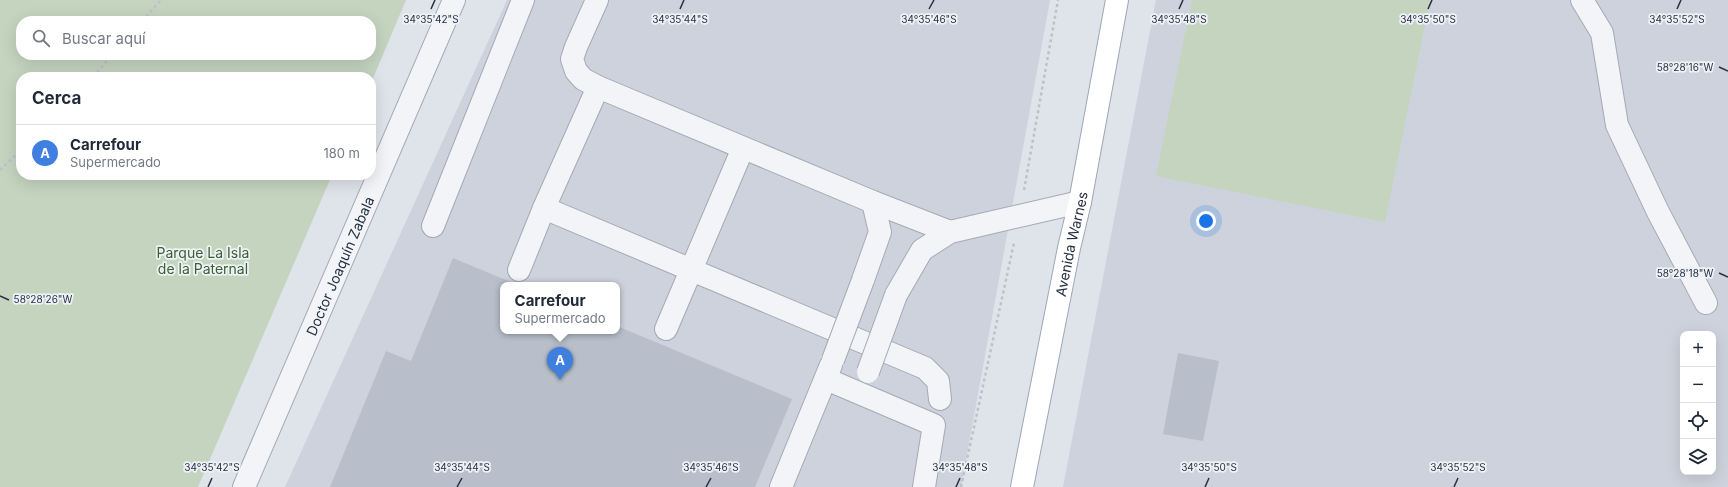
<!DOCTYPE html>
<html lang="es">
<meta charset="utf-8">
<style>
:root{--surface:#fff;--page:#f2f2f3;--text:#1f2937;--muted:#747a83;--line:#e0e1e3;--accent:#dc374e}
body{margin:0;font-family:Inter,sans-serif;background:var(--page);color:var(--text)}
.controls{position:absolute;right:12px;bottom:12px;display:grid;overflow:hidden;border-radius:8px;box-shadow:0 4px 16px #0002}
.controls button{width:36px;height:36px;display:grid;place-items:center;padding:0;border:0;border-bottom:1px solid var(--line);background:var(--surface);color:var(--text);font:20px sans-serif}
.you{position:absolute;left:1206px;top:221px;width:14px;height:14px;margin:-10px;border:3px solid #fff;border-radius:50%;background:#1a73e8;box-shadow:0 0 0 6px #1a73e833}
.badge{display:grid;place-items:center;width:26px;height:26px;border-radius:50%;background:var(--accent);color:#fff;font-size:13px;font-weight:700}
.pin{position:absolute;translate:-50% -33px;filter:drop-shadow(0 1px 2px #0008)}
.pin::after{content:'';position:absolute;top:21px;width:14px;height:12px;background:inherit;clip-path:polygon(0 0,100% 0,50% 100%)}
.popup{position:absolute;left:500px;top:282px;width:120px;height:52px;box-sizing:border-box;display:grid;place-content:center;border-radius:8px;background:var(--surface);filter:drop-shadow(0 1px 3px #0005);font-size:13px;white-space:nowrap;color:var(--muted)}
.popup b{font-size:15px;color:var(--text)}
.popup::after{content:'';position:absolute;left:50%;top:100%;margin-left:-8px;border:8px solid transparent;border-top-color:var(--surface)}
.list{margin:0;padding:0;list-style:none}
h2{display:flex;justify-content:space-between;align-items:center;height:52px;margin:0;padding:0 16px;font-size:17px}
h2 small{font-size:13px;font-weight:400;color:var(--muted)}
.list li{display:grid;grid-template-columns:26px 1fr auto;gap:12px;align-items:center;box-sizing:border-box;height:56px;padding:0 16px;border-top:1px solid var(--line)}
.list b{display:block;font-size:15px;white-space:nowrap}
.list p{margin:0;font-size:13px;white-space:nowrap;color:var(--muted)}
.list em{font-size:13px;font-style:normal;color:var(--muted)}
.icon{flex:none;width:22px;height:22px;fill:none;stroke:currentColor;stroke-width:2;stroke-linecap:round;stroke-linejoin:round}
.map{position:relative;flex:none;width:1728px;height:487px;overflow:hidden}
.search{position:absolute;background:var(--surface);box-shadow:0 4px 16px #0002;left:16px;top:16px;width:360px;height:44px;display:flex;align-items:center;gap:10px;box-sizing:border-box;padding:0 14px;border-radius:16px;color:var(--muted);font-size:15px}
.panel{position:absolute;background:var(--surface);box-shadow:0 4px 16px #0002;left:16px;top:72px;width:360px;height:108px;border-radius:16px}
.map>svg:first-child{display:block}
</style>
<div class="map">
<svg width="1728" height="487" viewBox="0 0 1728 487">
<rect width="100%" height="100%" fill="#dfe3ea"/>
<g fill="#cdd2dc" fill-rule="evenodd">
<path d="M507 0H1050L961 487H285ZM503 285H617V331H503Z"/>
<path d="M1156 0H1728V487H1063ZM1683 334H1713V472H1683Z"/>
</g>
<g fill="#c4d4bf" fill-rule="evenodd">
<path d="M0 0H406L371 83V77H21V175H332L198 487H0ZM21 21H371V55H21Z"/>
<path d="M1192 0H1430L1385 222 1156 176Z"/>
</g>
<g fill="#b8bfca">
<path d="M453 258 518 285H503V331H617V326L792 399 755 487H330L386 351 411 361Z"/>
<path d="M1178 353 1219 361 1203 441 1163 434Z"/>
</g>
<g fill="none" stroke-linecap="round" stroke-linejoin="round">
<defs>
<g id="minor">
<path d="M597 0 576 47 572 59 576 71 583 79 598 87 873 202 950 232"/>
<path d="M1582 0 1602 33 1617 125 1658 212 1706 303"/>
<path d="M544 208 925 368 938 381 940 399"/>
<path d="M433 226 523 0"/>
<path d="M519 270 544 208 598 87"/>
<path d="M863 280 880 232 873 202"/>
<path d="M896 295 922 250 950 232 1080 202"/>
<path d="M666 329 743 148"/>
<path d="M826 379 934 425 924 487"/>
<path id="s1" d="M244 487 454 0"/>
<path d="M781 487 831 365"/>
</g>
<g id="major">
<path id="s2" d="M1022 487 1069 248 1080 202 1117 0"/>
</g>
</defs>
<use href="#minor" stroke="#a4aab4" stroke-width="24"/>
<use href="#major" stroke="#9da7b7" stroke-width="24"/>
<g stroke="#bdc1c9" stroke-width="2.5" stroke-dasharray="3 3" stroke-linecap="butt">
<path d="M142 21 161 0"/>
<path d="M93 77 112 55"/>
<path d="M0 170 21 150"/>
<path d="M1024 190 1058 0"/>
<path d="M961 487 1014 243"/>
</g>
<use href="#minor" stroke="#f2f4f8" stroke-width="22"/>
<use href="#major" stroke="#fff" stroke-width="22"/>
<defs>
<g id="minor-bridge">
<path d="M833 360 863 280"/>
<path d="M868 372 896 295"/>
</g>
</defs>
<use href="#minor-bridge" stroke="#a4aab4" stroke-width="24" stroke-linecap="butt"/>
<use href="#minor-bridge" stroke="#f2f4f8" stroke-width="22"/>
</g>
<path fill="none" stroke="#263042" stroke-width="1.5" d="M431 9 435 0M680 9 684 0M929 9 934 0M1179 9 1183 0M1428 9 1432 0M1677 9 1681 0M1719 67 1728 71M1719 273 1728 277M0 296 9 300M208 487 212 478M457 487 462 478M706 487 711 478M956 487 960 478M1205 487 1209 478M1454 487 1458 478"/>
<g text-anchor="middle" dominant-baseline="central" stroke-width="3.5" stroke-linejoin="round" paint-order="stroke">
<g font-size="14" fill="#263042" stroke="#eef2f7">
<text stroke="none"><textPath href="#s2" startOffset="248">Avenida Warnes</textPath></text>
<text stroke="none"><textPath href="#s1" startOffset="241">Doctor Joaquín Zabala</textPath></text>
</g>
<g font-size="14" fill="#3a6032" stroke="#eef2f7">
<text x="203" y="252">Parque La Isla<tspan x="203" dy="16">de la Paternal</tspan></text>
</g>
</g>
<g font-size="10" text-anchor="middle" fill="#263042" stroke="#eef2f7" stroke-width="3.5" stroke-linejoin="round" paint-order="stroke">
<text x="431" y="23">34°35'42"S</text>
<text x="680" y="23">34°35'44"S</text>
<text x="929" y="23">34°35'46"S</text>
<text x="1179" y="23">34°35'48"S</text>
<text x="1428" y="23">34°35'50"S</text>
<text x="1677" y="23">34°35'52"S</text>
<text x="1685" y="71">58°28'16"W</text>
<text x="1685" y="277">58°28'18"W</text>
<text x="43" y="303">58°28'26"W</text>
<text x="212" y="471">34°35'42"S</text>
<text x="462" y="471">34°35'44"S</text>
<text x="711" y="471">34°35'46"S</text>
<text x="960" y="471">34°35'48"S</text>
<text x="1209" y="471">34°35'50"S</text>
<text x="1458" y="471">34°35'52"S</text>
</g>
</svg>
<div class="controls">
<button>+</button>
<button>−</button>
<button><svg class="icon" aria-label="locate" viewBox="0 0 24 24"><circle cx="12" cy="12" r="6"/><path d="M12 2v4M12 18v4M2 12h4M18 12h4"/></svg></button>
<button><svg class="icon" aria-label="layers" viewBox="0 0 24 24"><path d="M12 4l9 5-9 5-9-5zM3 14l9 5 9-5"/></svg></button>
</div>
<div class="you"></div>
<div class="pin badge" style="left:560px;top:380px;background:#3f7fe0">A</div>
<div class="popup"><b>Carrefour</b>Supermercado</div>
<div class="search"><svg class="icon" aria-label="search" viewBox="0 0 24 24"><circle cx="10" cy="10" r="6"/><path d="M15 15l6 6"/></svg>Buscar aquí</div>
<section class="panel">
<h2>Cerca<small></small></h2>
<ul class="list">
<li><span class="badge" style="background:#3f7fe0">A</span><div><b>Carrefour</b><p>Supermercado</p></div><em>180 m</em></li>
</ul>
</section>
</div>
